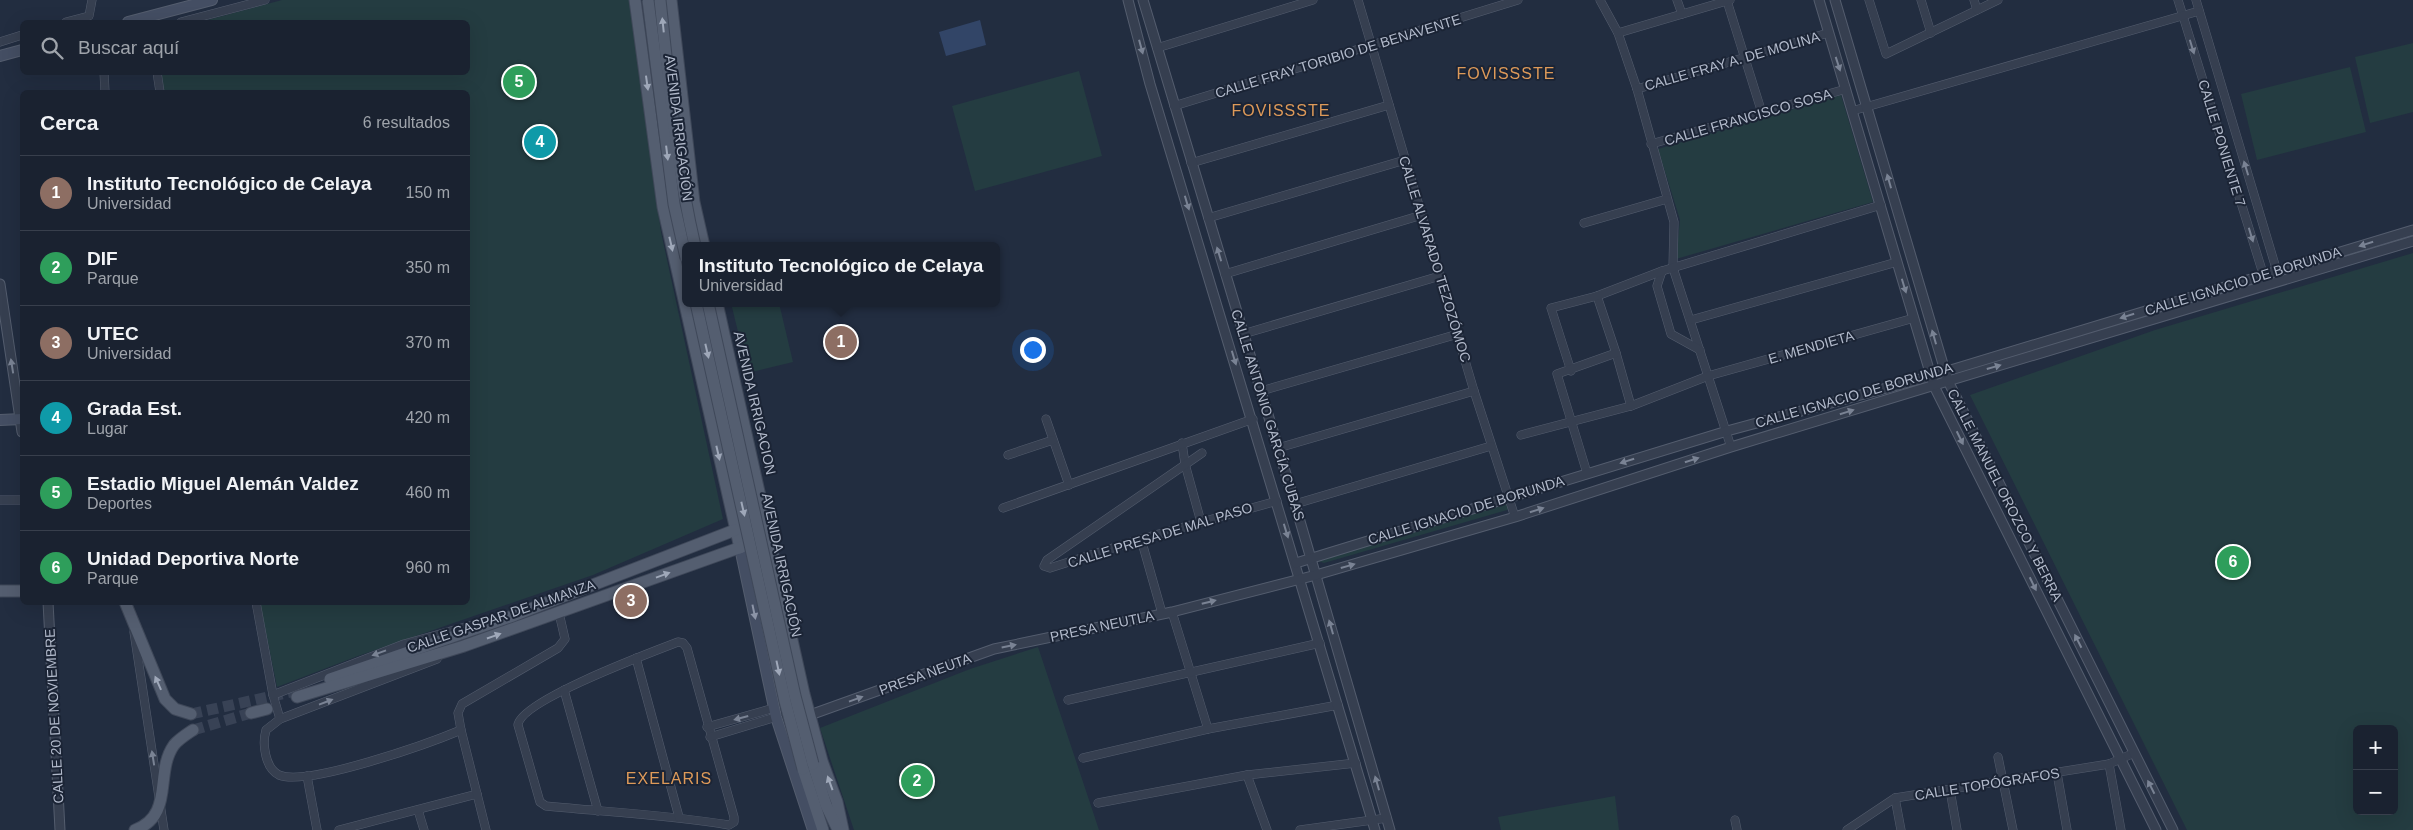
<!DOCTYPE html>
<html lang="es">
<meta charset="utf-8">
<style>
:root{--surface:#1a2230;--page:#272f3c;--text:#f1f3f6;--muted:#9fa4ab;--line:#383f4c;--accent:#83adff}
body{margin:0;font-family:Arial,sans-serif;background:var(--page);color:var(--text)}
.controls{position:absolute;right:15px;bottom:15px;display:grid;overflow:hidden;border-radius:8px;box-shadow:0 5px 20px #0002}
.controls button{width:45px;height:45px;display:grid;place-items:center;padding:0;border:0;border-bottom:1px solid var(--line);background:var(--surface);color:var(--text);font:25px sans-serif}
.you{position:absolute;left:1032px;top:349px;width:18px;height:18px;margin:-12px;border:4px solid #fff;border-radius:50%;background:#1a73e8;box-shadow:0 0 0 8px #1a73e833}
.badge{display:grid;place-items:center;width:32px;height:32px;border-radius:50%;background:var(--accent);color:#fff;font-size:16px;font-weight:700}
.pin{position:absolute;translate:-50% -50%;border:2px solid #fff;box-shadow:0 1px 5px #0006}
.popup{position:absolute;left:682px;top:242px;width:318px;height:65px;box-sizing:border-box;display:grid;place-content:center;border-radius:8px;background:var(--surface);filter:drop-shadow(0 1px 4px #0005);font-size:16px;white-space:nowrap;color:var(--muted)}
.popup b{font-size:19px;color:var(--text)}
.popup::after{content:'';position:absolute;left:50%;top:100%;margin-left:-10px;border:10px solid transparent;border-top-color:var(--surface)}
.list{margin:0;padding:0;list-style:none}
h2{display:flex;justify-content:space-between;align-items:center;height:65px;margin:0;padding:0 20px;font-size:21px}
h2 small{font-size:16px;font-weight:400;color:var(--muted)}
.list li{display:grid;grid-template-columns:32px 1fr auto;gap:15px;align-items:center;box-sizing:border-box;height:75px;padding:0 20px;border-top:1px solid var(--line)}
.list b{display:block;font-size:19px;white-space:nowrap}
.list p{margin:0;font-size:16px;white-space:nowrap;color:var(--muted)}
.list em{font-size:16px;font-style:normal;color:var(--muted)}
.icon{flex:none;width:28px;height:28px;fill:none;stroke:currentColor;stroke-width:2;stroke-linecap:round;stroke-linejoin:round}
.map{position:relative;flex:none;width:2413px;height:830px;overflow:hidden}
.search{position:absolute;background:var(--surface);box-shadow:0 5px 20px #0002;left:20px;top:20px;width:450px;height:55px;display:flex;align-items:center;gap:12px;box-sizing:border-box;padding:0 18px;border-radius:8px;color:var(--muted);font-size:19px}
.panel{position:absolute;background:var(--surface);box-shadow:0 5px 20px #0002;left:20px;top:90px;width:450px;height:515px;border-radius:8px}
.map>svg:first-child{display:block}
</style>
<div class="map">
<svg width="2413" height="830" viewBox="0 0 2413 830">
<rect width="100%" height="100%" fill="#222d40"/>
<g fill="#243c41" fill-rule="evenodd">
<path d="M282 0H629L646 98 651 160 661 232 723 519 593 575 358 656 277 687 260 603 468 602V92H164L160 73 468 72V22H200Z"/>
<path d="M2413 43V112L2370 123 2355 57Z"/>
<path d="M2350 67 2366 132 2257 160 2241 94Z"/>
<path d="M1079 71 1102 156 975 191 952 106Z"/>
<path d="M1841 95 1873 202 1676 259 1680 220 1658 149Z"/>
<path d="M2413 253V830H2187L1970 395 2155 330ZM2357 729H2394V811H2357Z"/>
<path d="M731 303H779L793 362 748 373Z"/>
<path d="M1507 503 1510 508 1507 510 1324 563 1318 561 1322 557Z"/>
<path d="M1038 647 1099 830H854L820 728 970 669Z"/>
<path d="M1615 796 1619 830H1501L1498 817Z"/>
</g>
<path fill="#324567" d="M980 20 986 45 946 56 939 32Z"/>
<g fill="none" stroke-linecap="round" stroke-linejoin="round">
<g stroke="#384255" stroke-width="11" stroke-dasharray="11 5.5" stroke-linecap="butt">
<path d="M191 714 295 691"/>
<path d="M193 730 251 713"/>
</g>
<defs>
<g id="minor">
<path d="M1358 0 1474 391 1515 517"/>
<path d="M1600 0 1618 33 1637 89 1674 222 1673 268 1731 447"/>
<path d="M1677 0 1682 14"/>
<path d="M1869 0 1886 54 1998 0"/>
<path d="M1921 0 1931 33"/>
<path d="M1974 0 1977 10"/>
<path d="M2178 0 2265 280"/>
<path d="M2196 0 2278 275"/>
<path d="M1727 1 1762 113"/>
<path d="M66 22 89 16 92 0"/>
<path d="M181 22 265 0"/>
<path d="M1618 33 1730 0"/>
<path d="M0 42 22 35"/>
<path d="M1157 48 1313 0"/>
<path d="M104 72 105 92"/>
<path d="M157 72 160 92"/>
<path d="M1637 89 1828 33"/>
<path d="M1174 106 1518 0"/>
<path d="M1852 111 2199 11"/>
<path d="M1651 144 1846 89"/>
<path d="M1191 163 1389 105"/>
<path d="M1208 218 1405 160"/>
<path d="M1584 223 1667 199"/>
<path d="M1662 271 1657 286 1671 334 1700 350"/>
<path d="M1225 274 1422 215"/>
<path d="M1597 296 1616 353 1631 406"/>
<path d="M1691 320 1897 262"/>
<path d="M1243 334 1440 276"/>
<path d="M1571 371 1551 308 1597 296 1662 271 1881 205"/>
<path d="M1261 391 1458 334"/>
<path d="M1046 419 1069 485"/>
<path d="M1521 435 1631 406 1708 376 1914 318"/>
<path d="M1182 443 1185 464 1201 522"/>
<path d="M1278 448 1474 391"/>
<path d="M1202 453 1047 560 1044 566 1050 568 1141 539 1277 501"/>
<path d="M1008 455 1053 440"/>
<path d="M1587 473 1557 374 1616 353"/>
<path d="M0 500H22"/>
<path d="M1295 504 1491 446"/>
<path d="M1003 508 1253 419"/>
<path d="M1141 539 1162 613"/>
<path d="M256 602 273 695 280 719"/>
<path d="M1172 612 1208 729"/>
<path d="M134 632 164 830"/>
<path d="M678 642 683 643 687 648 734 817V822L729 825C668 815 607 812 546 806L540 802 518 725C520 701 652 652 678 642Z"/>
<path d="M636 658 679 817"/>
<path d="M437 659 280 719 266 730C262 744 265 768 279 775 307 787 430 743 461 730"/>
<path d="M564 690 598 811"/>
<path d="M273 695 404 644 476 624"/>
<path d="M1068 700 1320 643"/>
<path d="M707 727 774 708"/>
<path d="M710 737 776 717"/>
<path d="M1998 757 2013 830"/>
<path d="M1083 758 1208 729 1338 705"/>
<path d="M2109 764 2121 830"/>
<path d="M2057 773 2067 830"/>
<path d="M1247 775 1267 830"/>
<path d="M307 776 317 830"/>
<path d="M1950 790 1957 830"/>
<path d="M1895 798 1901 830"/>
<path d="M1098 803 1247 775 1356 763"/>
<path d="M418 810 424 830"/>
<path d="M1735 820 1737 830"/>
<path d="M339 830 477 794"/>
<path d="M486 830 461 730 458 713 462 704 558 648 565 639 559 613"/>
<path d="M1300 830 1387 818"/>
<path d="M1847 830 1895 798 2109 764 2134 753"/>
</g>
<g id="tertiary">
<path d="M1128 0 1150 84 1375 830"/>
<path d="M1143 0 1295 504 1390 830"/>
<path d="M1819 0 1934 386 2156 830"/>
<path d="M1835 0 1948 381 2173 830"/>
<path d="M0 284 22 432"/>
<path d="M1296 563 1727 431 1931 376 2413 230"/>
<path d="M48 602 60 830"/>
<path d="M810 715 994 649 1172 612 1316 575 1515 517 1731 447 1948 381 2413 241"/>
</g>
<g id="secondary">
<path d="M128 22 212 0"/>
<path d="M0 56 22 50"/>
<path d="M0 420 22 419"/>
<path d="M740 548 776 717 813 830"/>
</g>
<g id="primary">
<path d="M635 0 663 207 740 548"/>
<path d="M671 0 694 202 704 246"/>
<path d="M717 303 804 694 822 761 837 802 843 830"/>
<path d="M0 591H22"/>
<path d="M125 602 165 699 175 709 191 714"/>
<path d="M330 679 510 617 735 530"/>
<path d="M297 697 464 646 747 545"/>
<path d="M251 713 267 709"/>
<path d="M813 764 826 805 838 830"/>
<path d="M803 769 823 830"/>
<path d="M135 830C175 815 154 773 174 745 179 739 187 734 193 730"/>
</g>
</defs>
<use href="#minor" stroke="#545d6e" stroke-width="9"/>
<use href="#tertiary" stroke="#545d6e" stroke-width="11"/>
<use href="#secondary" stroke="#545d6e" stroke-width="12"/>
<use href="#primary" stroke="#3f4859" stroke-width="13"/>
<use href="#minor" stroke="#363f50" stroke-width="8"/>
<use href="#tertiary" stroke="#363f50" stroke-width="9"/>
<use href="#secondary" stroke="#444e63" stroke-width="10"/>
<use href="#primary" stroke="#545e70" stroke-width="11"/>
<defs>
<g id="primary-bridge">
<path d="M648 0 674 204 686 258"/>
<path d="M660 0C669 82 676 165 695 246"/>
<path d="M696 303 785 701 803 769"/>
<path d="M708 303 795 696 813 764"/>
</g>
</defs>
<use href="#primary-bridge" stroke="#3f4859" stroke-width="13" stroke-linecap="butt"/>
<use href="#primary-bridge" stroke="#545e70" stroke-width="11"/>
</g>
<defs><path id="oneway-solid" d="M-6-.8H1V-3.2L6.5 0L1 3.2V.8H-6Z" transform="scale(1.25)"/></defs>
<g fill="#9fa8b9">
<use href="#oneway-solid" transform="translate(663 25) rotate(-96)"/>
<use href="#oneway-solid" transform="translate(647 83) rotate(82)"/>
<use href="#oneway-solid" transform="translate(667 153) rotate(83)"/>
<use href="#oneway-solid" transform="translate(671 244) rotate(77)"/>
<use href="#oneway-solid" transform="translate(707 351) rotate(77)"/>
<use href="#oneway-solid" transform="translate(718 453) rotate(77)"/>
<use href="#oneway-solid" transform="translate(743 509) rotate(77)"/>
<use href="#oneway-solid" transform="translate(663 575) rotate(-20)"/>
<use href="#oneway-solid" transform="translate(494 636) rotate(-19)"/>
<use href="#oneway-solid" transform="translate(778 668) rotate(78)"/>
<use href="#oneway-solid" transform="translate(158 683) rotate(-114)"/>
<use href="#oneway-solid" transform="translate(830 783) rotate(-110)"/>
</g>
<g fill="#7a8394">
<use href="#oneway-solid" transform="translate(1141 47) rotate(75)"/>
<use href="#oneway-solid" transform="translate(2192 47) rotate(73)"/>
<use href="#oneway-solid" transform="translate(1838 64) rotate(72)"/>
<use href="#oneway-solid" transform="translate(2246 168) rotate(-107)"/>
<use href="#oneway-solid" transform="translate(1889 181) rotate(-106)"/>
<use href="#oneway-solid" transform="translate(1187 203) rotate(73)"/>
<use href="#oneway-solid" transform="translate(2251 235) rotate(73)"/>
<use href="#oneway-solid" transform="translate(2366 244) rotate(163)"/>
<use href="#oneway-solid" transform="translate(1219 254) rotate(-107)"/>
<use href="#oneway-solid" transform="translate(1904 286) rotate(73)"/>
<use href="#oneway-solid" transform="translate(2127 316) rotate(163)"/>
<use href="#oneway-solid" transform="translate(1934 337) rotate(-106)"/>
<use href="#oneway-solid" transform="translate(1234 358) rotate(73)"/>
<use href="#oneway-solid" transform="translate(12 366) rotate(-99)"/>
<use href="#oneway-solid" transform="translate(1994 367) rotate(-16)"/>
<use href="#oneway-solid" transform="translate(1847 412) rotate(-17)"/>
<use href="#oneway-solid" transform="translate(1960 438) rotate(64)"/>
<use href="#oneway-solid" transform="translate(1692 460) rotate(-18)"/>
<use href="#oneway-solid" transform="translate(1627 461) rotate(163)"/>
<use href="#oneway-solid" transform="translate(1537 510) rotate(-18)"/>
<use href="#oneway-solid" transform="translate(1286 531) rotate(73)"/>
<use href="#oneway-solid" transform="translate(1348 566) rotate(-16)"/>
<use href="#oneway-solid" transform="translate(2033 584) rotate(64)"/>
<use href="#oneway-solid" transform="translate(1209 602) rotate(-14)"/>
<use href="#oneway-solid" transform="translate(1331 627) rotate(-106)"/>
<use href="#oneway-solid" transform="translate(2078 641) rotate(-117)"/>
<use href="#oneway-solid" transform="translate(1009 646) rotate(-11)"/>
<use href="#oneway-solid" transform="translate(379 653) rotate(160)"/>
<use href="#oneway-solid" transform="translate(856 699) rotate(-20)"/>
<use href="#oneway-solid" transform="translate(326 702) rotate(-21)"/>
<use href="#oneway-solid" transform="translate(741 718) rotate(165)"/>
<use href="#oneway-solid" transform="translate(153 758) rotate(-99)"/>
<use href="#oneway-solid" transform="translate(1377 783) rotate(-106)"/>
<use href="#oneway-solid" transform="translate(2151 787) rotate(-117)"/>
</g>
<use fill="#8c94a7" href="#oneway-solid" transform="translate(754 612) rotate(78)"/>
<g text-anchor="middle" dominant-baseline="central" stroke-width="4" stroke-linejoin="round" paint-order="stroke">
<g font-size="14" fill="#b2bacb" stroke="#1b2435">
<text transform="translate(1338 56) rotate(-17)">CALLE FRAY TORIBIO DE BENAVENTE</text>
<text transform="translate(1732 61) rotate(-16)">CALLE FRAY A. DE MOLINA</text>
<text transform="translate(1748 117) rotate(-16)">CALLE FRANCISCO SOSA</text>
<text transform="translate(679 128) rotate(83)">AVENIDA IRRIGACIÓN</text>
<text transform="translate(2222 143) rotate(73)">CALLE PONIENTE 7</text>
<text transform="translate(1435 259) rotate(73)">CALLE ALVARADO TEZOZÓMOC</text>
<text transform="translate(2243 281) rotate(-17)">CALLE IGNACIO DE BORUNDA</text>
<text transform="translate(1811 347) rotate(-16)">E. MENDIETA</text>
<text transform="translate(1854 395) rotate(-16)">CALLE IGNACIO DE BORUNDA</text>
<text transform="translate(755 403) rotate(77)">AVENIDA IRRIGACION</text>
<text transform="translate(1268 415) rotate(73)">CALLE ANTONIO GARCÍA CUBAS</text>
<text transform="translate(2005 495) rotate(63)">CALLE MANUEL OROZCO Y BERRA</text>
<text transform="translate(1466 510) rotate(-17)">CALLE IGNACIO DE BORUNDA</text>
<text transform="translate(1160 535) rotate(-17)">CALLE PRESA DE MAL PASO</text>
<text transform="translate(782 565) rotate(78)">AVENIDA IRRIGACIÓN</text>
<text transform="translate(501 616) rotate(-19)">CALLE GASPAR DE ALMANZA</text>
<text transform="translate(1102 626) rotate(-12)">PRESA NEUTLA</text>
<text transform="translate(925 674) rotate(-20)">PRESA NEUTA</text>
<text transform="translate(54 716) rotate(-93)">CALLE 20 DE NOVIEMBRE</text>
<text transform="translate(1987 784) rotate(-9)">CALLE TOPÓGRAFOS</text>
</g>
<g font-size="16" letter-spacing="1" fill="#de9a59" stroke="#1b2435">
<text x="1506" y="73">FOVISSSTE</text>
<text x="1281" y="110">FOVISSSTE</text>
<text x="669" y="778">EXELARIS</text>
</g>
</g>
</svg>
<div class="controls">
<button>+</button>
<button>−</button>
</div>
<div class="you"></div>
<div class="pin badge" style="left:841px;top:342px;background:#8d6e63">1</div>
<div class="popup"><b>Instituto Tecnológico de Celaya</b>Universidad</div>
<div class="pin badge" style="left:917px;top:781px;background:#2e9e5b">2</div>
<div class="pin badge" style="left:631px;top:601px;background:#8d6e63">3</div>
<div class="pin badge" style="left:540px;top:142px;background:#0f9aa8">4</div>
<div class="pin badge" style="left:519px;top:82px;background:#2e9e5b">5</div>
<div class="pin badge" style="left:2233px;top:562px;background:#2e9e5b">6</div>
<div class="search"><svg class="icon" aria-label="search" viewBox="0 0 24 24"><circle cx="10" cy="10" r="6"/><path d="M15 15l6 6"/></svg>Buscar aquí</div>
<section class="panel">
<h2>Cerca<small>6 resultados</small></h2>
<ul class="list">
<li><span class="badge" style="background:#8d6e63">1</span><div><b>Instituto Tecnológico de Celaya</b><p>Universidad</p></div><em>150 m</em></li>
<li><span class="badge" style="background:#2e9e5b">2</span><div><b>DIF</b><p>Parque</p></div><em>350 m</em></li>
<li><span class="badge" style="background:#8d6e63">3</span><div><b>UTEC</b><p>Universidad</p></div><em>370 m</em></li>
<li><span class="badge" style="background:#0f9aa8">4</span><div><b>Grada Est.</b><p>Lugar</p></div><em>420 m</em></li>
<li><span class="badge" style="background:#2e9e5b">5</span><div><b>Estadio Miguel Alemán Valdez</b><p>Deportes</p></div><em>460 m</em></li>
<li><span class="badge" style="background:#2e9e5b">6</span><div><b>Unidad Deportiva Norte</b><p>Parque</p></div><em>960 m</em></li>
</ul>
</section>
</div>
